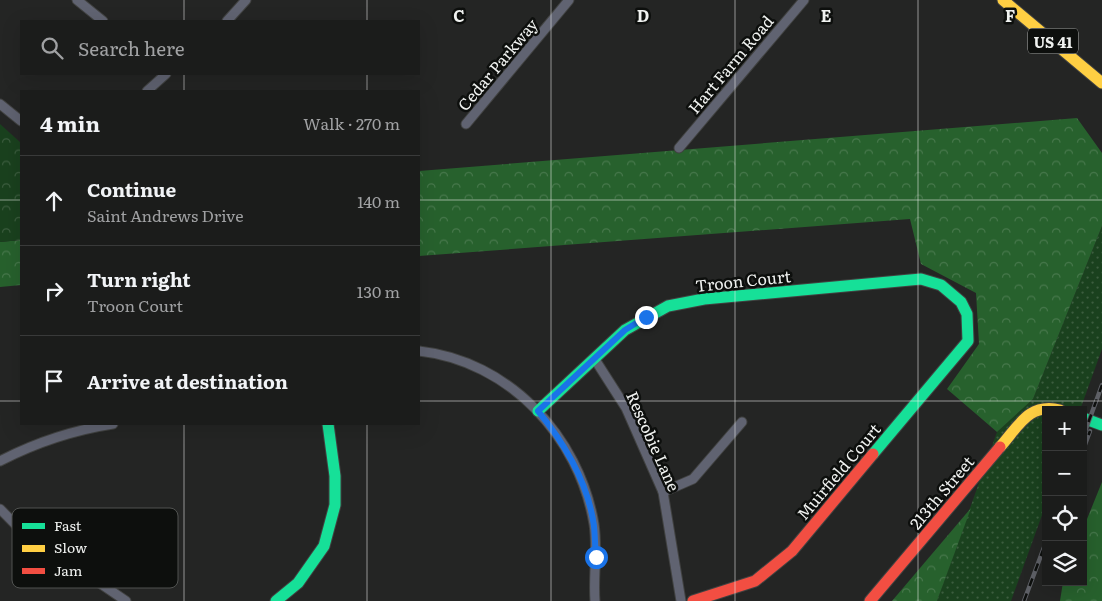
<!DOCTYPE html>
<meta charset="utf-8">
<style>
:root{--surface:#1b1c1b;--page:#282928;--text:#f1f3f6;--muted:#a0a1a3;--line:#393a3a}
body{margin:0;font-family:Literata,serif;background:var(--page);color:var(--text)}
.controls{position:absolute;right:15px;bottom:15px;display:grid;overflow:hidden;border-radius:0px;box-shadow:0 5px 20px #0002}
.controls button{width:45px;height:45px;display:grid;place-items:center;padding:0;border:0;border-bottom:1px solid var(--line);background:var(--surface);color:var(--text);font:25px sans-serif}
.stop{position:absolute;width:15px;height:15px;margin:-11px;border:4px solid #1a73e8;border-radius:50%;background:#fff}
.stop.end{background:#1a73e8;border-color:#fff;box-shadow:0 1px 5px #0008}
.list{margin:0;padding:0;list-style:none}
h2{display:flex;justify-content:space-between;align-items:center;height:65px;margin:0;padding:0 20px;font-size:21px}
h2 small{font-size:16px;font-weight:400;color:var(--muted)}
.list li{display:grid;grid-template-columns:32px 1fr auto;gap:15px;align-items:center;box-sizing:border-box;height:90px;padding:0 20px;border-top:1px solid var(--line)}
.list b{display:block;font-size:19px;white-space:nowrap}
.list p{margin:0;font-size:16px;white-space:nowrap;color:var(--muted)}
.list em{font-size:16px;font-style:normal;color:var(--muted)}
.icon{flex:none;width:28px;height:28px;fill:none;stroke:currentColor;stroke-width:2;stroke-linecap:round;stroke-linejoin:round}
.map{position:relative;flex:none;width:1102px;height:601px;overflow:hidden}
.search{position:absolute;background:var(--surface);box-shadow:0 5px 20px #0002;left:20px;top:20px;width:400px;height:55px;display:flex;align-items:center;gap:12px;box-sizing:border-box;padding:0 18px;border-radius:0px;color:var(--muted);font-size:19px}
.panel{position:absolute;background:var(--surface);box-shadow:0 5px 20px #0002;left:20px;top:90px;width:400px;height:335px;border-radius:0px}
.map>svg:first-child{display:block}
</style>
<div class="map">
<svg width="1102" height="601" viewBox="0 0 1102 601">
<defs>
<pattern id="grass-dots" width="8" height="8" patternUnits="userSpaceOnUse" patternTransform="scale(1.25)"><rect width="8" height="8" fill="#1a411e"/><path d="M2 2h.1M6 6h.1" fill="none" stroke="#3c5d3f" stroke-width="1.8" stroke-linecap="round"/></pattern>
<pattern id="forest-crowns" width="20" height="18" patternUnits="userSpaceOnUse" patternTransform="scale(1.25)"><rect width="20" height="18" fill="#27612d"/><path d="M2 6a3 3 0 1 1 6 0M12 15a3 3 0 1 1 6 0" fill="none" stroke="#47784c"/></pattern>
<pattern id="park-crowns" width="20" height="18" patternUnits="userSpaceOnUse" patternTransform="scale(1.25)"><rect width="20" height="18" fill="#1a411e"/><path d="M2 6a3 3 0 1 1 6 0M12 15a3 3 0 1 1 6 0" fill="none" stroke="#3c5d3f"/></pattern>
</defs>
<rect width="100%" height="100%" fill="#242524"/>
<path fill="url(#grass-dots)" d="M1102 226V349L1080 410H1046V504L1011 601H937L997 432 1033 399Z"/>
<g fill="url(#forest-crowns)">
<path d="M1077 118 1102 153V226L1033 399 997 432 947 389 979 344 976 293 921 264 910 219 419 256V171Z"/>
<path d="M21 240V285L0 287V242Z"/>
<path d="M1102 482V601H1060L1063 582H1083V529Z"/>
<path d="M971 508 937 601H892Z"/>
</g>
<path fill="url(#park-crowns)" d="M0 124 21 143V240L0 242Z"/>
<g fill="none" stroke-linecap="round" stroke-linejoin="round">
<defs>
<g id="street">
<path d="M77 0 103 21"/>
<path d="M227 21 246 0"/>
<path d="M147 91 166 74"/>
<path d="M0 104 21 121"/>
<path d="M466 124 569 0"/>
<path d="M679 148 804 0"/>
<path d="M419 351C509 361 579 436 594 524 598 550 593 576 595 601"/>
<path d="M594 358 626 408 663 492 681 601"/>
<path d="M0 461C35 443 74 430 113 424"/>
<path d="M663 492 693 479 742 422"/>
<path d="M0 509 19 528 126 601"/>
</g>
<g id="fast">
<path d="M538 411 625 330 668 306 704 299 921 279 941 285 961 302 967 314 968 341 873 454"/>
<path d="M1083 418 1102 425"/>
<path d="M276 601 298 583 324 546 335 505V476L328 424"/>
</g>
<g id="slow">
<path d="M1003 0 1102 83"/>
<path d="M1000 447C1018 427 1029 402 1060 410"/>
</g>
<g id="jam">
<path d="M693 601 755 581 792 551 873 454"/>
<path d="M870 601 1000 447"/>
</g>
</defs>
<use href="#street" stroke="#414241" stroke-width="11"/>
<use href="#fast" stroke="#414241" stroke-width="13"/>
<use href="#slow" stroke="#414241" stroke-width="13"/>
<use href="#jam" stroke="#414241" stroke-width="13"/>
<use href="#street" stroke="#606371" stroke-width="9"/>
<use href="#fast" stroke="#16e098" stroke-width="11"/>
<use href="#slow" stroke="#ffcf43" stroke-width="11"/>
<use href="#jam" stroke="#f24e42" stroke-width="11"/>
<defs>
<g id="rail">
<path d="M1083 437 1102 385"/>
<path d="M1083 450 1090 431"/>
<path d="M1024 601 1046 542"/>
</g>
</defs>
<use href="#rail" stroke="#5e6066" stroke-width="4.5"/>
<use href="#rail" stroke="#0d0f0d" stroke-width="2.5" stroke-dasharray="8" stroke-linecap="butt"/>
</g>
<g fill="none" stroke-linecap="round" stroke-linejoin="round">
<path stroke="#1a73e8" stroke-width="6" d="M596 557C595 547 595 536 594 526 588 482 565 444 538 411L625 330 646 317"/>
</g>
<path fill="none" stroke="#f0f2f0" stroke-width="1" stroke-opacity="0.55" d="M184 0V21M367 0V21M551 0V601M735 0V601M918 0V601M184 74V91M367 74V91M0 200H21M419 200H1102M0 401H21M419 401H1102M184 424V601M367 424V601"/>
<g text-anchor="middle" dominant-baseline="central" stroke-width="5" stroke-linejoin="round" paint-order="stroke">
<rect fill="#0d0f0d" stroke="#acaeac" stroke-width="1" x="1028" y="28.5" width="50" height="25" rx="4"/>
<g font-size="15" font-weight="bold" fill="#f0f2f0">
<text x="1053" y="41">US 41</text>
</g>
<g font-size="16" fill="#f0f2f0" stroke="#0d0f0d">
<text transform="translate(497 64) rotate(-50)">Cedar Parkway</text>
<text transform="translate(730 64) rotate(-50)">Hart Farm Road</text>
<text transform="translate(743 280) rotate(-6)">Troon Court</text>
<text transform="translate(654 441) rotate(66)">Rescobie Lane</text>
<text transform="translate(838 471) rotate(-50)">Muirfield Court</text>
<text transform="translate(941 492) rotate(-50)">213th Street</text>
</g>
</g>
<rect x="12" y="508" width="166" height="80" rx="8" fill="#0d0f0d" stroke="#515351" stroke-width="1"/>
<rect x="22" y="523" width="23" height="6" fill="#16e098"/>
<rect x="22" y="545" width="23" height="7" fill="#ffcf43"/>
<rect x="22" y="568" width="23" height="6" fill="#f24e42"/>
<g font-size="14" fill="#f0f2f0">
<text x="54" y="531">Fast</text>
<text x="54" y="553">Slow</text>
<text x="54" y="576">Jam</text>
</g>
<g font-size="16" text-anchor="middle" font-weight="bold" fill="#f0f2f0" stroke="#0d0f0d" stroke-width="5" stroke-linejoin="round" paint-order="stroke">
<text x="459" y="22">C</text>
<text x="643" y="22">D</text>
<text x="826" y="22">E</text>
<text x="1010" y="22">F</text>
</g>
</svg>
<div class="controls">
<button>+</button>
<button>−</button>
<button><svg class="icon" aria-label="locate" viewBox="0 0 24 24"><circle cx="12" cy="12" r="6"/><path d="M12 2v4M12 18v4M2 12h4M18 12h4"/></svg></button>
<button><svg class="icon" aria-label="layers" viewBox="0 0 24 24"><path d="M12 4l9 5-9 5-9-5zM3 14l9 5 9-5"/></svg></button>
</div>
<div class="stop" style="left:596px;top:557px"></div>
<div class="stop end" style="left:646px;top:317px"></div>
<div class="search"><svg class="icon" aria-label="search" viewBox="0 0 24 24"><circle cx="10" cy="10" r="6"/><path d="M15 15l6 6"/></svg>Search here</div>
<section class="panel">
<h2>4 min<small>Walk · 270 m</small></h2>
<ul class="list">
<li><svg class="icon" aria-label="ahead" viewBox="0 0 24 24"><path d="M12 20V5M6 11l6-6 6 6"/></svg><div><b>Continue</b><p>Saint Andrews Drive</p></div><em>140 m</em></li>
<li><svg class="icon" aria-label="right" viewBox="0 0 24 24"><path d="M7 20v-9h11M14 6l5 5-5 5"/></svg><div><b>Turn right</b><p>Troon Court</p></div><em>130 m</em></li>
<li><svg class="icon" aria-label="arrive" viewBox="0 0 24 24"><path d="M6 21V4h12l-3 4 3 4H6"/></svg><div><b>Arrive at destination</b></div></li>
</ul>
</section>
</div>
